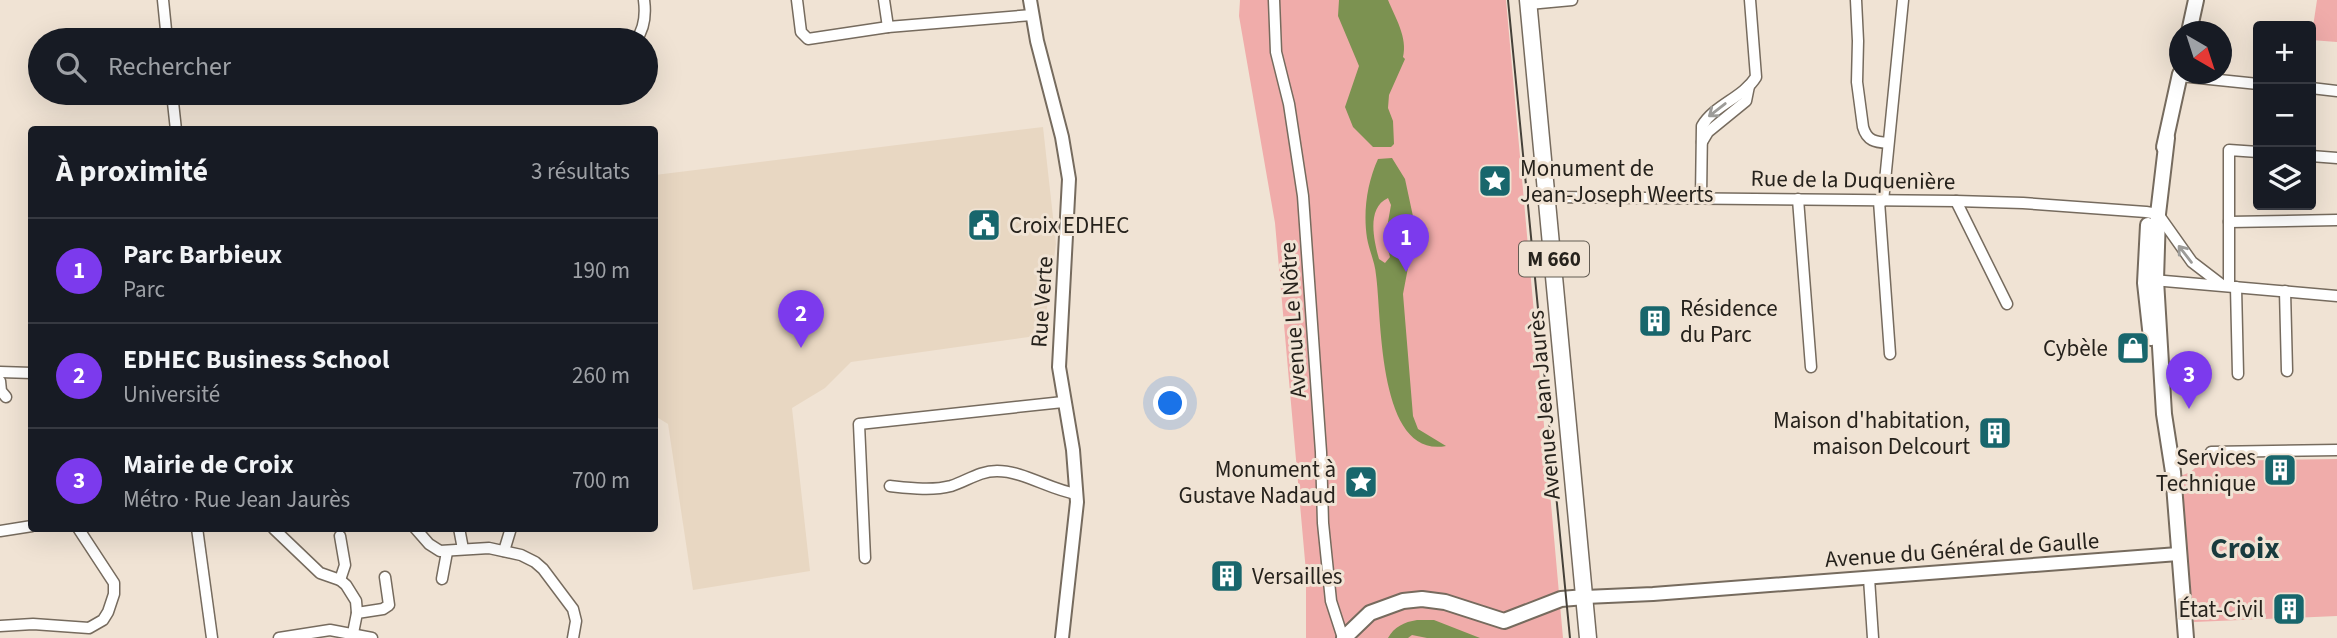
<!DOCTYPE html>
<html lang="fr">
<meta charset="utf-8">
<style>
:root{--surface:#171b24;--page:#242831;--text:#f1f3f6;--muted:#9ea1a6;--line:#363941;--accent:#7c3aed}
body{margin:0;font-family:"Source Sans 3",sans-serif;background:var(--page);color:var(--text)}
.controls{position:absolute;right:21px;top:21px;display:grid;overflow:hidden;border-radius:7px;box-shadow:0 7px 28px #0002}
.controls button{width:63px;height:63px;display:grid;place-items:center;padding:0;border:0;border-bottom:2px solid var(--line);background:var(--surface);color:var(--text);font:35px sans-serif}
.compass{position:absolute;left:2169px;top:21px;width:63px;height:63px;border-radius:50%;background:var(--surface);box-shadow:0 7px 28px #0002;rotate:141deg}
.you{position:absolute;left:1171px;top:404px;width:24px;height:24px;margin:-18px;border:5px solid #fff;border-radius:50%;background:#1a73e8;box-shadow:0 0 0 10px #1a73e833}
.badge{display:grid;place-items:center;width:46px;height:46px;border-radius:50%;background:var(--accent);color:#fff;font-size:23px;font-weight:700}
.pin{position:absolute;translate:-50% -58px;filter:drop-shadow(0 2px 4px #0008)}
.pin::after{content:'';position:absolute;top:37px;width:24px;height:21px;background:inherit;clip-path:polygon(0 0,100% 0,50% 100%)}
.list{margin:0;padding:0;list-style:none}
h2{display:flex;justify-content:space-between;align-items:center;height:91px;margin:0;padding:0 28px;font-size:30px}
h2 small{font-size:23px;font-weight:400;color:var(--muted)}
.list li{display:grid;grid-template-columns:46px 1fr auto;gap:21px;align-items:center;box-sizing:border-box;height:105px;padding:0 28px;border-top:2px solid var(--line)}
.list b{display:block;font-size:26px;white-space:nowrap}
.list p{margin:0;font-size:23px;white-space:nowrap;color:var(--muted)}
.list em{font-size:23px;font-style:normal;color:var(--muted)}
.icon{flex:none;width:38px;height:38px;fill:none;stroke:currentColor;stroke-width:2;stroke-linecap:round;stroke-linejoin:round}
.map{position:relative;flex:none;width:2337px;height:638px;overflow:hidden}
.search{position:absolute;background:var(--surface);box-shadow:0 7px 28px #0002;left:28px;top:28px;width:630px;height:77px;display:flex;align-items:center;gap:18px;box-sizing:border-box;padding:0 24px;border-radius:38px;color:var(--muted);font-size:26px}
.panel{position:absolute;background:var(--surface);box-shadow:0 7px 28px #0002;left:28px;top:126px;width:630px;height:406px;border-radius:7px}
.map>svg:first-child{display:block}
</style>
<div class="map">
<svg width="2337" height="638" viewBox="0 0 2337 638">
<rect width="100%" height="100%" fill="#f0e3d4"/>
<path fill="#e8d7c2" d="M1043 127 1056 244 1043 335 851 362 825 388 792 408 810 571 693 590 668 424 655 416V175Z"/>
<g fill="#f0acaa">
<path d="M1240 0H1506L1563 638H1306V572L1275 223 1239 16Z"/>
<path d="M2317 0H2337V42L2311 40Z"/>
<path d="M2199 456H2206L2207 460 2219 461 2337 459V616L2194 622 2179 476C2189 474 2200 468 2199 456Z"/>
</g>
<g fill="#7c9251" fill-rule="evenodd">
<path d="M1339 0H1388C1395 17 1408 38 1403 57L1405 59 1389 95 1388 108 1393 121 1394 144 1391 147H1373L1353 127 1345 107 1359 66 1338 16Z"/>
<path d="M1392 158 1405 179 1414 221V236L1403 294 1413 416 1418 429 1446 446C1377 459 1382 316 1376 275 1375 262 1369 250 1367 238 1363 212 1367 183 1378 159ZM1388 198 1391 205 1385 239 1390 257 1385 263 1379 259C1374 241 1366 208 1388 198Z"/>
<path d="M1417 620H1434L1480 638H1427L1412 635 1408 638H1388C1394 627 1404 622 1417 620Z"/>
</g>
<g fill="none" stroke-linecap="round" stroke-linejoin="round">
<defs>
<g id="minor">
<path d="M163 0 167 40"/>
<path d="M797 0 801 32 808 39 888 27 1032 15"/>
<path d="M884 0 888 27"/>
<path d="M1274 0 1276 52 1289 104 1303 196 1321 452 1323 523 1331 601 1343 638"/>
<path d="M1856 0 1858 41 1857 82 1863 127C1867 141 1875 142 1888 143"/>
<path d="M1529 4 1572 0"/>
<path d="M636 40C645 28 646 15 644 0"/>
<path d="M2180 76 2258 84"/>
<path d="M2311 88 2337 91"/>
<path d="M172 93 176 130"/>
<path d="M1702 142 1708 132 1746 101 1749 86"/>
<path d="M2311 156 2337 158"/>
<path d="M1548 197 1956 201 2023 203 2146 212 2158 214 2192 262 2222 285"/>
<path d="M1701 198 1702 126C1714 105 1743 98 1756 77L1750 0"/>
<path d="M1798 199 1811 367"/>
<path d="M1879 201 1890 354"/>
<path d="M1883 201 1903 0"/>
<path d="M1956 201 2007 304"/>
<path d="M2229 222 2337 220"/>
<path d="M2153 280 2337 296"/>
<path d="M2229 286V150L2258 152"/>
<path d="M2236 287 2238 374"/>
<path d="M2285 291 2287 371"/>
<path d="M0 372 32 373"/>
<path d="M0 381 1 391 6 397"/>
<path d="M2211 452 2337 450"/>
<path d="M890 486C909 488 932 491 951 486 967 481 979 471 997 471 1024 471 1050 490 1077 494"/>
<path d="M197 528 212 638"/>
<path d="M415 528 429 544 440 551 489 548 521 555 535 562 543 569 573 609 576 621 573 638"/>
<path d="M459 528 463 549"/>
<path d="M274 529 320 573 340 580 346 585 356 601 357 613"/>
<path d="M0 531 32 526"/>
<path d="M504 551 511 528"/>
<path d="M865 558 859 424 1063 402"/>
<path d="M1869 578 1873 638"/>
<path d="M442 579 447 552"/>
<path d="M340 580 345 565 340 536"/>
<path d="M0 626 33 624 89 628 103 620 108 612 114 594V583L78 528"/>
<path d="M353 633 357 613 383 609 389 605 385 577"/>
<path d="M279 638 330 630 372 638"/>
</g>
<g id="tertiary">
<path d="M1030 0 1037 41 1062 137 1069 179 1059 367 1073 450 1077 502 1062 638"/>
<path d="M1585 597 1653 594 2178 554"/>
</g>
<g id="secondary">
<path d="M2189 32 2196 0"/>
<path d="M2167 138 2158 214 2156 280 2164 414 2173 472 2186 638"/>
<path d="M2164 147 2180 74"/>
<path d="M2148 225 2145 283 2151 338"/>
<path d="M1344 638 1370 613 1403 601 1422 599 1445 602 1504 621 1561 599 1585 597"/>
</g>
<path id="primary" d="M1528 0 1588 638"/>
</defs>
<use href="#minor" stroke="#766b5e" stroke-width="13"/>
<use href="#tertiary" stroke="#766b5e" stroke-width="16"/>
<use href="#secondary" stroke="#766b5e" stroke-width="18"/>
<use href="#primary" stroke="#766b5e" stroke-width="19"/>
<use href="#minor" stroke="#fff" stroke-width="10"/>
<use href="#tertiary" stroke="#fff" stroke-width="12"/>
<use href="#secondary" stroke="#fff" stroke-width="14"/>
<use href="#primary" stroke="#fff" stroke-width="16"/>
<path stroke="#464139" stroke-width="2" d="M1508 0 1570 638"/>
</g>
<defs><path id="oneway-shaft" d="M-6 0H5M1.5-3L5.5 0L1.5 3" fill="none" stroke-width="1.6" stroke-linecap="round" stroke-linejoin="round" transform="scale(1.75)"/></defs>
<g stroke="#9d9c99">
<use href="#oneway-shaft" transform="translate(1717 110) rotate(142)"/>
<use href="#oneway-shaft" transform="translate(2185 254) rotate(-128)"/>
</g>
<defs>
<symbol id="sight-square" viewBox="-11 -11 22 22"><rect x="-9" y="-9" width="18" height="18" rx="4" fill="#18666c" stroke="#f0e3d4"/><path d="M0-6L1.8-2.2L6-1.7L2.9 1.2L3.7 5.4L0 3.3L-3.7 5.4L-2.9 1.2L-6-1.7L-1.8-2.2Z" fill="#fff"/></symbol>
<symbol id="civic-square" viewBox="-11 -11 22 22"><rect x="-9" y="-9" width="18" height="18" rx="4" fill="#18666c" stroke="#f0e3d4"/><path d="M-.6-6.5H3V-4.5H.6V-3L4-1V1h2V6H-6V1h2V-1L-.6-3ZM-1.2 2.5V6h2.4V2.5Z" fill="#fff"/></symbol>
<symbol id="building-square" viewBox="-11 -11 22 22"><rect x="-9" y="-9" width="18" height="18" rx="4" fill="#18666c" stroke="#f0e3d4"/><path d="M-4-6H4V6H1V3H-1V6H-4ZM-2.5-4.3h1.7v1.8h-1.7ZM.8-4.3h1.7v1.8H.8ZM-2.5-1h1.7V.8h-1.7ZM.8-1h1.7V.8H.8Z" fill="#fff"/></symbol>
<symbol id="shop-square" viewBox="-11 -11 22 22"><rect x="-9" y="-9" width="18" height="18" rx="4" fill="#18666c" stroke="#f0e3d4"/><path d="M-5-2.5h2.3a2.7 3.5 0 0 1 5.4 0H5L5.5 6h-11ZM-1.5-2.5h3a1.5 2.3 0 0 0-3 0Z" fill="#fff"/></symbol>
</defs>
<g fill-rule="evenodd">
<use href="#sight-square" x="1476" y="162" width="38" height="38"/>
<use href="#civic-square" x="965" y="206" width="38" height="38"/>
<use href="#building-square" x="1636" y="302" width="38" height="38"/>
<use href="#shop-square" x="2114" y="329" width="38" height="38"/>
<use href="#building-square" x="1976" y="414" width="38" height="38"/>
<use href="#building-square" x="2261" y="451" width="38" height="38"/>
<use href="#sight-square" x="1342" y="463" width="38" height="38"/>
<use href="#building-square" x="1208" y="557" width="38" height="38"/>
<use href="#building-square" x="2270" y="590" width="38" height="38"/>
</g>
<g text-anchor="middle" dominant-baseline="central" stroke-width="6" stroke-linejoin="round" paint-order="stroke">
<rect fill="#f0e3d4" stroke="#635c53" stroke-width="2" x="1519" y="241.5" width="70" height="35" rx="5"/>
<g font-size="21" font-weight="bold" fill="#26221c">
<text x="1554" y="259">M 660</text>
</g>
<g font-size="23" fill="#26221c" stroke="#f0e3d4" text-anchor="end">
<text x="1520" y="168" text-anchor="start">Monument de<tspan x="1520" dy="26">Jean-Joseph Weerts</tspan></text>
<text x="1009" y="225" text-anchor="start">Croix EDHEC</text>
<text x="1680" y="308" text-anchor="start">Résidence<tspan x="1680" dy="26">du Parc</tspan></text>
<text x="2108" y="348">Cybèle</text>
<text x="1970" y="420">Maison d'habitation,<tspan x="1970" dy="26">maison Delcourt</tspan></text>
<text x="2256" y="457">Services<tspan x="2256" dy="26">Technique</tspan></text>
<text x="1336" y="469">Monument à<tspan x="1336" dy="26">Gustave Nadaud</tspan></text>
<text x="1252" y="576" text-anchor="start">Versailles</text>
<text x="2264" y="609">État-Civil</text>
</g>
<g font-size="23" fill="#26221c" stroke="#f0e3d4">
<text transform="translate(1853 180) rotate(1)">Rue de la Duquenière</text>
<text transform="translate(1042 302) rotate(-86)">Rue Verte</text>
<text transform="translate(1293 320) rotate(-94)">Avenue Le Nôtre</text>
<text transform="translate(1544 405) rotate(-95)">Avenue Jean Jaurès</text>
<text transform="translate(1962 550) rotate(-4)">Avenue du Général de Gaulle</text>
</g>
<g font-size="30" font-weight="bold" fill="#183b3e" stroke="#f0e3d4">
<text x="2245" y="548">Croix</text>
</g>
</g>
</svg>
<div class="controls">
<button>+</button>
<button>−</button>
<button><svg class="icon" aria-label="layers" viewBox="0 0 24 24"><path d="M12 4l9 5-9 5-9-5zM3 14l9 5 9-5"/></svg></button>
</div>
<svg class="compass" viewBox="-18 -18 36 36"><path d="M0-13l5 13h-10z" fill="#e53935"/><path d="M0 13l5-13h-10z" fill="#9ea1a6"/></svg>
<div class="you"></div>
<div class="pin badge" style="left:1406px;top:272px">1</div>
<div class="pin badge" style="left:801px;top:348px">2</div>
<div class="pin badge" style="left:2189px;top:409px">3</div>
<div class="search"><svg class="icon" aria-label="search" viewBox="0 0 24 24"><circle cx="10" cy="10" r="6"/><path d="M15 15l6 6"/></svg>Rechercher</div>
<section class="panel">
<h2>À proximité<small>3 résultats</small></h2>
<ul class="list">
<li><span class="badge">1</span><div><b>Parc Barbieux</b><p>Parc</p></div><em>190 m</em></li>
<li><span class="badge">2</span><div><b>EDHEC Business School</b><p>Université</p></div><em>260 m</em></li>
<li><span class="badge">3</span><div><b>Mairie de Croix</b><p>Métro · Rue Jean Jaurès</p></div><em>700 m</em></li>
</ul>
</section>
</div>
